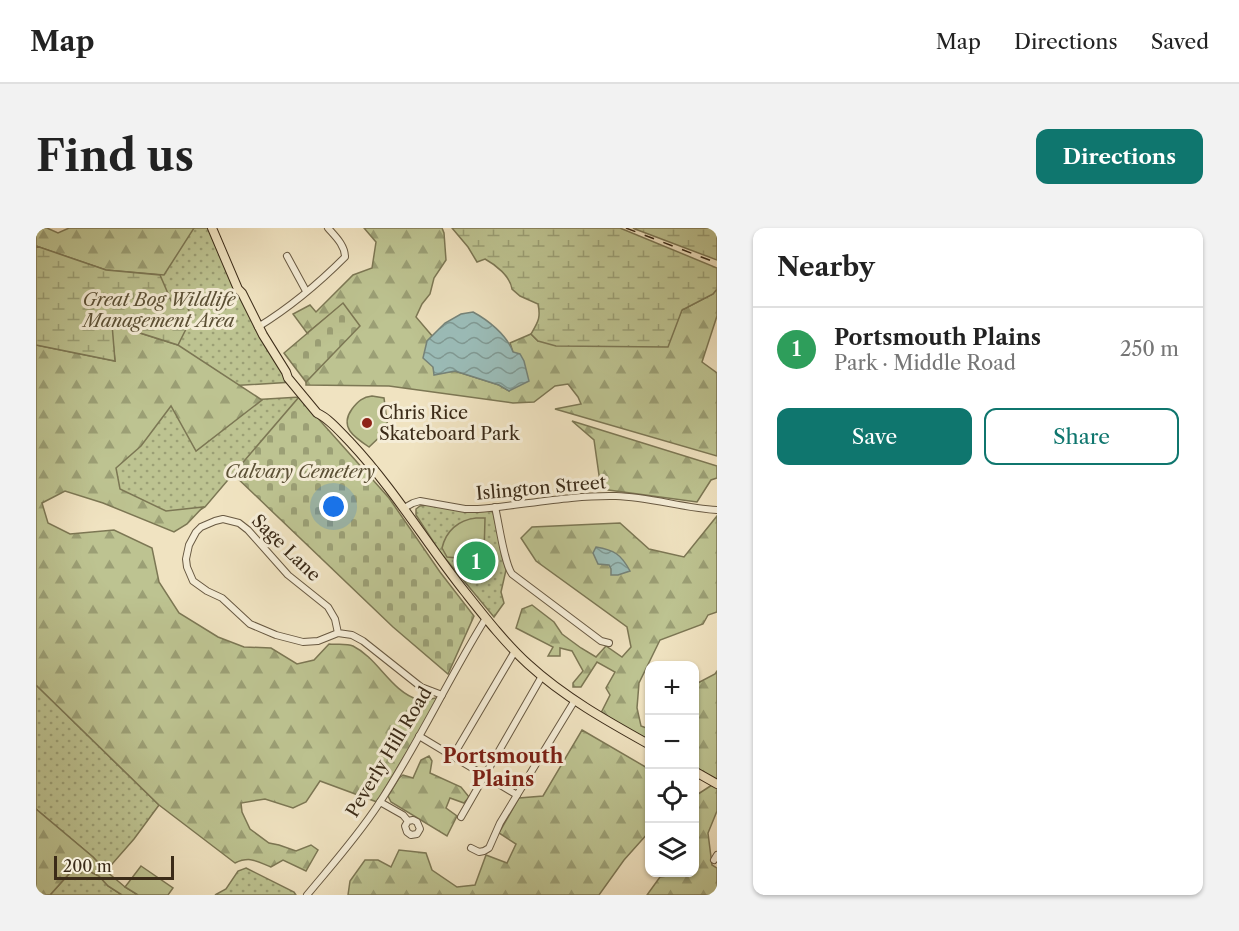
<!DOCTYPE html>
<meta charset="utf-8">
<style>
:root{--surface:#fff;--page:#f2f2f2;--text:#222;--muted:#767676;--line:#e0e0e0;--accent:#0f766e}
body{margin:0;font-family:"Libre Caslon Text",serif;background:var(--page);color:var(--text)}
.controls{position:absolute;right:18px;bottom:18px;display:grid;overflow:hidden;border-radius:12px;box-shadow:0 2px 4px #0004}
.controls button{width:54px;height:54px;display:grid;place-items:center;padding:0;border:0;border-bottom:2px solid var(--line);background:var(--surface);color:var(--text);font:30px sans-serif}
.scale{position:absolute;left:18px;bottom:15px;width:120px;box-sizing:border-box;padding-left:6px;border:3px solid #3b2b18;border-top:0;font-size:16px;line-height:21px;white-space:nowrap;color:#3b2b18;-webkit-text-stroke:4px #f5edd7;paint-order:stroke}
.you{position:absolute;left:298px;top:279px;width:21px;height:21px;margin:-15px;border:4px solid #fff;border-radius:50%;background:#1a73e8;box-shadow:0 0 0 9px #1a73e833}
.badge{display:grid;place-items:center;width:39px;height:39px;border-radius:50%;background:var(--accent);color:#fff;font-size:20px;font-weight:700}
.pin{position:absolute;translate:-50% -50%;border:3px solid #fff;box-shadow:0 2px 6px #0006}
.list{margin:0;padding:0;list-style:none}
h2{display:flex;justify-content:space-between;align-items:center;height:78px;margin:0;padding:0 24px;font-size:26px}
h2 small{font-size:20px;font-weight:400;color:var(--muted)}
.list li{display:grid;grid-template-columns:39px 1fr auto;gap:18px;align-items:center;box-sizing:border-box;height:84px;padding:0 24px;border-top:2px solid var(--line)}
.list b{display:block;font-size:22px;white-space:nowrap}
.list p{margin:0;font-size:20px;white-space:nowrap;color:var(--muted)}
.list em{font-size:20px;font-style:normal;color:var(--muted)}
.actions{display:flex;gap:12px;padding:18px 24px}
.actions a{flex:1;padding:14px 0;border:2px solid var(--accent);border-radius:12px;text-align:center;font-size:21px;color:var(--accent)}
.actions .main{background:var(--accent);color:#fff}
.icon{flex:none;width:33px;height:33px;fill:none;stroke:currentColor;stroke-width:2;stroke-linecap:round;stroke-linejoin:round}
.map{position:relative;flex:none;width:681px;height:667px;overflow:hidden;border-radius:12px}
header{display:flex;align-items:center;gap:36px;box-sizing:border-box;height:84px;padding:0 30px;background:var(--surface);border-bottom:2px solid var(--line)}
header strong{font-size:28px}
nav{display:flex;gap:33px;margin-inline-start:auto;font-size:21px}
.intro{display:flex;align-items:center;justify-content:space-between;box-sizing:border-box;height:144px;padding:0 36px}
h1{margin:0;font-size:42px}
.button{padding:15px 27px;border-radius:12px;background:var(--accent);color:#fff;font-size:21px;font-weight:700}
main{display:flex;gap:36px;padding:0 36px}
aside{flex:1;background:var(--surface);border-radius:12px;box-shadow:0 2px 4px #0004}
.map>svg:first-child{display:block}
</style>
<header>
<strong>Map</strong>
<nav><a>Map</a><a>Directions</a><a>Saved</a></nav>
</header>
<div class="intro"><h1>Find us</h1><a class="button">Directions</a></div>
<main>
<div class="map">
<svg width="681" height="667" viewBox="0 0 681 667">
<defs>
<pattern id="grass-dots" width="8" height="8" patternUnits="userSpaceOnUse" patternTransform="scale(1.5)"><rect width="8" height="8" fill="#bdc391"/><path d="M2 2h.1M6 6h.1" fill="none" stroke="#9b9f75" stroke-width="1.8" stroke-linecap="round"/></pattern>
<pattern id="forest-firs" width="22" height="20" patternUnits="userSpaceOnUse" patternTransform="scale(1.5)"><rect width="22" height="20" fill="#bdc391"/><path d="M5 1l3.5 6h-7zM16 11l3.5 6h-7z" fill="#9b9f75"/></pattern>
<pattern id="wetland-marsh" width="20" height="14" patternUnits="userSpaceOnUse" patternTransform="scale(1.5)"><rect width="20" height="14" fill="#bdc391"/><path d="M1 5h8M5 5V1M11 12h8M15 12V8" fill="none" stroke="#9b9f75"/></pattern>
<pattern id="cemetery-stones" width="16" height="16" patternUnits="userSpaceOnUse" patternTransform="scale(1.5)"><rect width="16" height="16" fill="#bdc391"/><path d="M2 7V4a2 2 0 0 1 4 0v3zM10 15v-3a2 2 0 0 1 4 0v3z" fill="#9b9f75"/></pattern>
<pattern id="water-waves" width="16" height="10" patternUnits="userSpaceOnUse" patternTransform="scale(1.5)"><rect width="16" height="10" fill="#9bbdb9"/><path d="M0 5q4-4 8 0t8 0" fill="none" stroke="#809a95"/></pattern>
</defs>
<rect width="100%" height="100%" fill="#f0e3c1"/>
<filter id="stains"><feTurbulence type="fractalNoise" baseFrequency=".00333" numOctaves="4"/><feColorMatrix values="0 0 0 0 .2 0 0 0 0 .09 0 0 0 0 .02 0 0 0 .5 -.17"/></filter>
<radialGradient id="worn" r=".72"><stop offset=".6" stop-color="#630" stop-opacity="0"/><stop offset="1" stop-color="#630" stop-opacity=".3"/></radialGradient>
<g fill="url(#grass-dots)" stroke="#7c7754" stroke-width="1.5">
<path d="M0 0H6L29 32 112 0H176L235 120 257 154 0 170Z"/>
<path d="M264 169 267 172 197 246 169 279 155 287 147 289 70 264 0 185Z"/>
<path d="M392 277 436 284 453 283 457 284 470 342 465 364 468 375 458 389 404 324 380 287V281L384 278Z"/>
<path d="M0 457 123 577 98 611 70 643 57 629 0 581Z"/>
<path d="M41 637 63 648 72 658 86 667H14Z"/>
<path d="M210 640 258 664 260 667H179L190 661 202 643Z"/>
</g>
<g fill="url(#forest-firs)" stroke="#7c7754" stroke-width="1.5">
<path d="M0 0H11L22 5 33 0H158L128 47 70 42 0 18Z"/>
<path d="M328 0H406L408 5 410 32 398 50 394 66 386 76 380 89 397 109 391 114 399 146 419 143 463 157 473 163 477 124 474 115 495 106 502 113 640 95 646 82 677 66 681 61V88L666 134 681 145V228L519 181 545 176 542 169 532 156 519 158 498 174 477 175 353 158 270 157V154L307 76 271 105 257 86 274 77 280 84 317 47 336 40 340 14Z"/>
<path d="M75 96 142 117 226 172 160 223 135 178 105 218 80 240 84 261 130 283 167 279 151 296 138 304 67 275 29 263 6 275 12 295 34 306 78 302 116 320 123 354 143 385 182 409 208 419 235 420 261 436 278 432 293 416C300 417 310 415 317 418 343 431 354 463 383 472 390 474 395 470 401 470L390 492 341 574 284 553 270 574 257 580 229 571 205 575 206 584 214 601 233 615 243 617 260 623 275 617 282 622 270 643 247 632 235 639C220 633 214 628 199 635L123 577 0 457V117L79 133Z"/>
<path d="M536 193 681 238V250L675 252 661 274 565 261 558 212Z"/>
<path d="M681 288V384L672 387 667 396 624 412 603 455 601 480 605 498 613 501V513L565 485 574 467 570 460 579 444 561 434 545 459H537V455L547 443 536 423 524 420V428H512L517 419 480 400 486 381 496 377 518 394 526 406 545 420 560 429 570 418 586 429 595 419 591 399 500 333 485 310 496 299 584 295 613 321 648 329Z"/>
<path d="M681 443V552L659 539 658 457 679 446Z"/>
<path d="M546 502 613 541V604L588 632 563 667H312L314 653 329 632H342L355 639 363 622 390 625 396 642 421 659 439 657 450 627 471 635 480 616 463 605 483 570 507 568Z"/>
<path d="M393 528 396 533 394 545 425 559 433 569 428 575 414 570 410 580 421 588 411 608 355 574 352 568 363 550 367 547 377 550 385 532Z"/>
<path d="M676 557 681 560V583L672 605 676 637 681 640V667H611L624 649 646 646 647 645 658 644 659 568Z"/>
<path d="M0 581 57 629 70 643 89 659 102 667H86L72 658 63 648 41 637 14 667H0Z"/>
</g>
<g fill="url(#wetland-marsh)" stroke="#7c7754" stroke-width="1.5">
<path d="M416 0H584L681 40V61L677 66 646 82 632 119 520 118 502 113 495 106C502 94 505 90 502 76L484 68 476 61C474 48 460 37 449 31L441 34 432 19Z"/>
<path d="M597 0H681V32L599 1Z"/>
<path d="M0 18 70 42 124 47 137 77 145 67 156 89 142 117 76 96 79 133 0 117Z"/>
</g>
<g fill="url(#cemetery-stones)" stroke="#7c7754" stroke-width="1.5">
<path d="M307 75 324 98 270 154 248 125Z"/>
<path d="M263 169 353 270 404 344 438 388 412 446 357 399 197 246Z"/>
</g>
<g fill="#bdc391" stroke="#7c7754" stroke-width="1.5">
<path d="M336 168 348 170 352 201 333 219C318 209 303 199 316 181 322 173 327 169 336 168Z"/>
<path d="M440 290H449L448 327 442 332 411 329 406 320C410 303 422 292 440 290Z"/>
<path d="M105 638 137 660 132 667H102L89 659Z"/>
</g>
<g fill="url(#water-waves)" stroke="#758379" stroke-width="1.5">
<path d="M437 84C452 92 471 107 477 124L484 126 488 133 493 153 473 163 463 157 419 143 398 147 397 139 387 130 391 113 409 95 425 86Z"/>
<path d="M560 319C578 322 585 326 594 343L582 347H575V341L573 337 562 336 557 325Z"/>
</g>
<g fill="none" stroke-linecap="round" stroke-linejoin="round">
<defs>
<g id="minor">
<path d="M251 28 270 63"/>
<path d="M222 99C253 80 284 54 309 29 309 17 299 8 292 0"/>
<path d="M459 279C463 295 468 335 476 346L565 413 573 415"/>
<path d="M368 280 377 275 384 273 429 281H442C488 277 534 267 580 268 614 269 647 280 681 282"/>
<path d="M302 405 299 391 292 379 252 347 212 302 203 295 187 291 179 293 165 299 160 304 153 317 150 331 151 339 157 353 171 363 186 370 214 396 240 407 267 414 282 413 302 405 316 407 327 413 385 459 406 467"/>
<path d="M383 508 481 567"/>
<path d="M417 528 479 423"/>
<path d="M344 574 367 587 372 593 377 592 381 594 384 601 381 606 375 607 371 604 369 598 372 593"/>
<path d="M425 589 506 448"/>
<path d="M435 620 443 624 448 623 453 620 464 595 539 472"/>
<path d="M678 632 681 627"/>
<path d="M271 667C295 638 321 609 342 577 382 517 412 451 450 390"/>
</g>
<g id="major">
<path d="M176 0 202 61 206 65 227 107 250 144 252 150 281 185C294 191 305 205 315 215 358 261 390 315 429 364 448 388 469 415 492 436 528 469 571 493 614 517"/>
<path d="M658 543 681 556"/>
</g>
</defs>
<use href="#minor" stroke="#685942" stroke-width="8"/>
<use href="#major" stroke="#3b2b18" stroke-width="10"/>
<use href="#minor" stroke="#f5edd7" stroke-width="6"/>
<use href="#major" stroke="#f0e3c1" stroke-width="8"/>
<path stroke="#3b2b18" stroke-width="1.5" stroke-dasharray="10 10" stroke-linecap="butt" d="M590 0 681 35"/>
</g>
<circle fill="#8f2418" stroke="#f5edd7" stroke-width="2" cx="331" cy="195" r="6"/>
<g text-anchor="middle" dominant-baseline="central" stroke-width="6" stroke-linejoin="round" paint-order="stroke">
<g font-size="18" font-style="italic" fill="#5c5136" stroke="#f5edd7">
<text x="123" y="72">Great Bog Wildlife<tspan x="123" dy="21">Management Area</tspan></text>
<text x="264" y="244">Calvary Cemetery</text>
</g>
<g font-size="18" fill="#3b2b18" stroke="#f5edd7" text-anchor="start">
<text x="343" y="185">Chris Rice<tspan x="343" dy="21">Skateboard Park</tspan></text>
</g>
<g font-size="18" fill="#3b2b18" stroke="#f5edd7">
<text transform="translate(505 260) rotate(-5)">Islington Street</text>
<text transform="translate(250 320) rotate(44)">Sage Lane</text>
<text transform="translate(353 524) rotate(-59)">Peverly Hill Road</text>
</g>
<g font-size="20" font-weight="bold" fill="#7a1f14" stroke="#f5edd7">
<text x="467" y="528">Portsmouth<tspan x="467" dy="23">Plains</tspan></text>
</g>
</g>
<rect width="100%" height="100%" filter="url(#stains)"/>
<rect width="100%" height="100%" fill="url(#worn)"/>
</svg>
<div class="controls">
<button>+</button>
<button>−</button>
<button><svg class="icon" aria-label="locate" viewBox="0 0 24 24"><circle cx="12" cy="12" r="6"/><path d="M12 2v4M12 18v4M2 12h4M18 12h4"/></svg></button>
<button><svg class="icon" aria-label="layers" viewBox="0 0 24 24"><path d="M12 4l9 5-9 5-9-5zM3 14l9 5 9-5"/></svg></button>
</div>
<div class="scale">200 m</div>
<div class="you"></div>
<div class="pin badge" style="left:440px;top:333px;background:#2e9e5b">1</div>
</div>
<aside>
<h2>Nearby<small></small></h2>
<ul class="list">
<li><span class="badge" style="background:#2e9e5b">1</span><div><b>Portsmouth Plains</b><p>Park · Middle Road</p></div><em>250 m</em></li>
</ul>
<div class="actions"><a class="main">Save</a><a>Share</a></div>
</aside>
</main>
